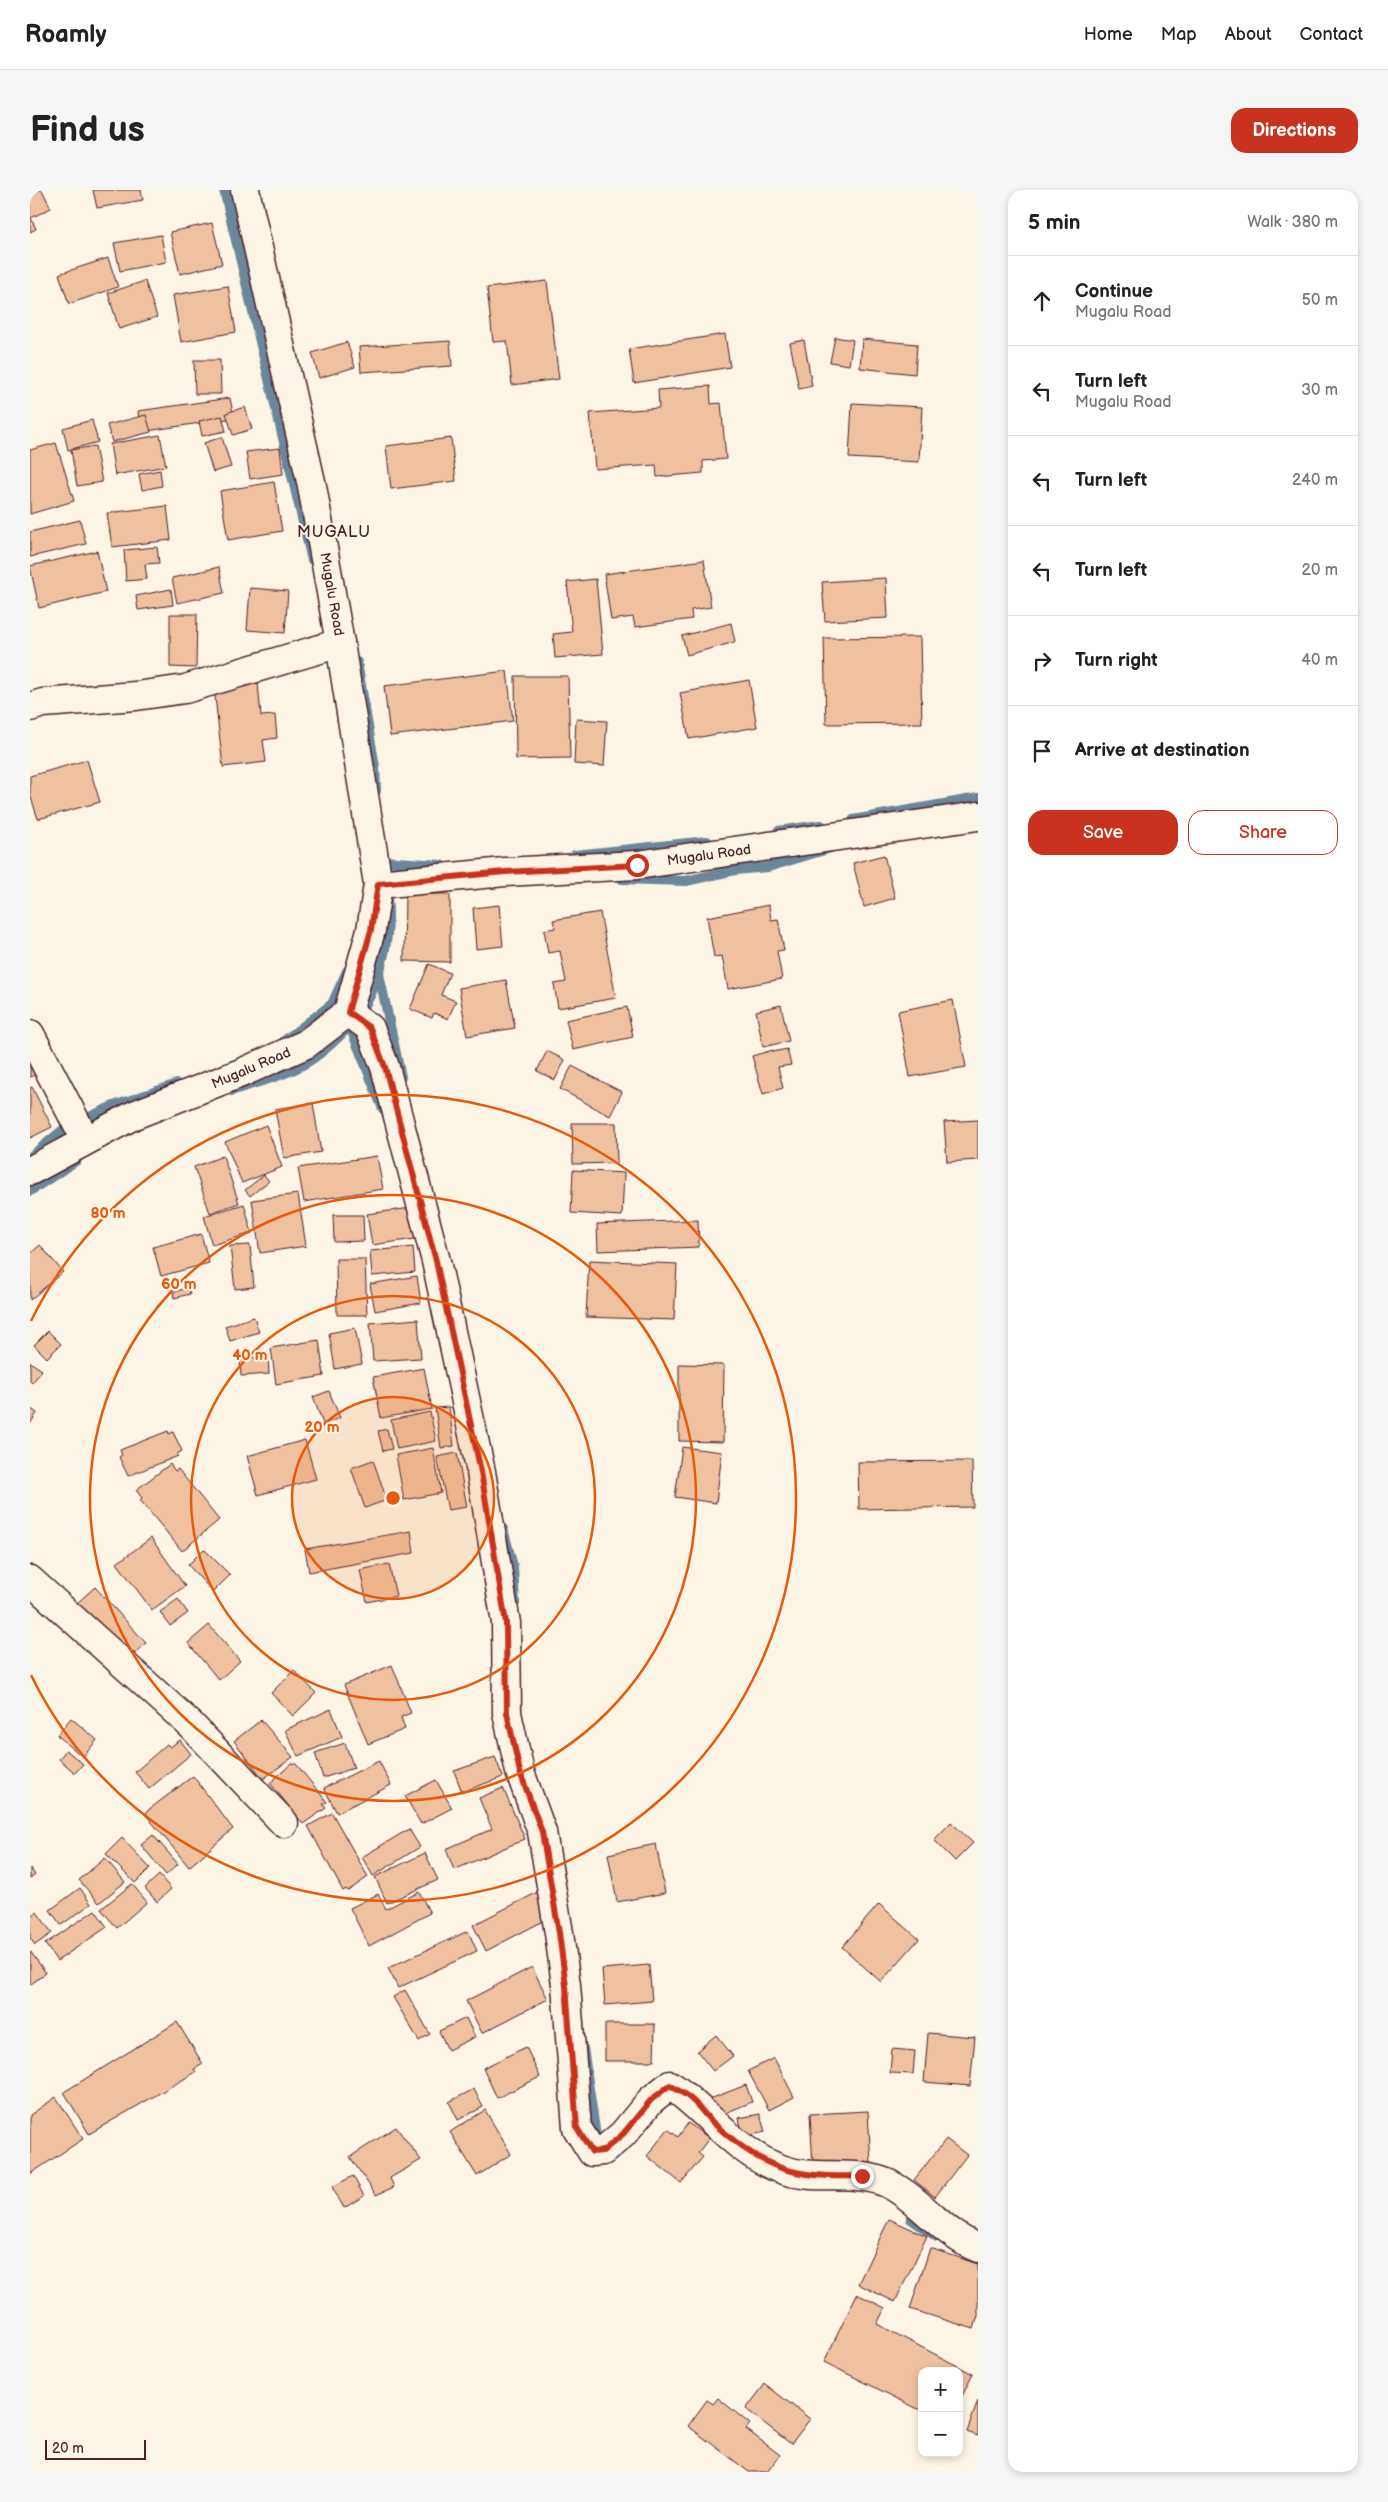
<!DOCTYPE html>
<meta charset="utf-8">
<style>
:root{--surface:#fff;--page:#f6f6f6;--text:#222;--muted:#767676;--line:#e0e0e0;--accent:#c8321e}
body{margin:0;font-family:"Balsamiq Sans",sans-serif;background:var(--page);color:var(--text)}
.controls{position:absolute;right:15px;bottom:15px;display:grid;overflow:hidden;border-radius:10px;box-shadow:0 2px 8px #0003}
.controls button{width:45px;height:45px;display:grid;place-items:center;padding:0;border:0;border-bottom:1px solid var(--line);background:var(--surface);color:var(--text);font:25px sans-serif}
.scale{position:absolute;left:15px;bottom:12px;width:101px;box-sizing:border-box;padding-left:5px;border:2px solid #4a1f2b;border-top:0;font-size:14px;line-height:18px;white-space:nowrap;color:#4a1f2b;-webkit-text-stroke:4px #fcf5e5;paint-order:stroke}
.stop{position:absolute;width:15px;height:15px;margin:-11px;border:4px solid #c8321e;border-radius:50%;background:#fff}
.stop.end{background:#c8321e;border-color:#fff;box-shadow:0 1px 5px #0008}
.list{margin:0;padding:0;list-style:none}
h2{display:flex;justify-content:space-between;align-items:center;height:65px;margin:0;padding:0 20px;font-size:21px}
h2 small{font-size:16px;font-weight:400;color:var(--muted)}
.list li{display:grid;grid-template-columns:32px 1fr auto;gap:15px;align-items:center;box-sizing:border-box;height:90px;padding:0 20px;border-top:1px solid var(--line)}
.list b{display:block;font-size:19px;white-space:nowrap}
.list p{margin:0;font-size:16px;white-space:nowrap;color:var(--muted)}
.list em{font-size:16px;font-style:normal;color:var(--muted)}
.actions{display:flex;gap:10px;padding:15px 20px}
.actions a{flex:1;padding:11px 0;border:1px solid var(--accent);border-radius:15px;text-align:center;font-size:18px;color:var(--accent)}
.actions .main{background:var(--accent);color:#fff}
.icon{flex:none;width:28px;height:28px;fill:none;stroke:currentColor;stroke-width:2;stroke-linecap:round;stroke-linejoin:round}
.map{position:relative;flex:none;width:948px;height:2282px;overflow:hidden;border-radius:15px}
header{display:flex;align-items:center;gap:30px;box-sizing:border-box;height:70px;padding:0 25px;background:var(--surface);border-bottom:1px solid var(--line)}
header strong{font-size:24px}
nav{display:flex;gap:28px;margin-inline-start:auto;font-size:18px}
.intro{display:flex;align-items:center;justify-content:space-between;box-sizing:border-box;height:120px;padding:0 30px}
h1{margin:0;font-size:35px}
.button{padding:12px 22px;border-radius:15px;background:var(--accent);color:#fff;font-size:18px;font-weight:700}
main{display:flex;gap:30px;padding:0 30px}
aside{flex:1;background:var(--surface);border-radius:15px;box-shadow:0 2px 8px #0003}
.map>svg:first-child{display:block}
</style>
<header>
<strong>Roamly</strong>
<nav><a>Home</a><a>Map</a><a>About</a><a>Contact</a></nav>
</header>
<div class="intro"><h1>Find us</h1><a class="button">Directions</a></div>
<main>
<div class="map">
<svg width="948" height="2282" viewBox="0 0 948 2282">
<rect width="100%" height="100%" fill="#fcf5e5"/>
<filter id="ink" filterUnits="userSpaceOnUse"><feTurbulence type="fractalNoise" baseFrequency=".02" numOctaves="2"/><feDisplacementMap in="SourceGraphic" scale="10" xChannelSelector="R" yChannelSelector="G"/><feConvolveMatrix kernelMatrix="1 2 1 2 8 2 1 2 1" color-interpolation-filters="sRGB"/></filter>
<g filter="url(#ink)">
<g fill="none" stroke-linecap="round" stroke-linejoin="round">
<g stroke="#6c869a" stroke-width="10">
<path d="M194 0 282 370"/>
<path d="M327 472 345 577 346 601"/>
<path d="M823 630 948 608"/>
<path d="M748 641 791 635"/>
<path d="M545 665 677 651"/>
<path d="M352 671 411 675"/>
<path d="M592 689 656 691 705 680 738 677 801 658"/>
<path d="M349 784 371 887"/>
<path d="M319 834 353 919"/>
<path d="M254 851 302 814 317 781"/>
<path d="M201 901C226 892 255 886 276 873 293 863 325 834 334 817 353 785 361 743 357 707"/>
<path d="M0 967 34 939 81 917 147 894"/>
<path d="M0 1001 47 970"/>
<path d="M473 1339 483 1376 485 1413"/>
<path d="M553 1858 567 1953"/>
<path d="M881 2029 907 2047"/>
</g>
</g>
<g fill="#efc19f" stroke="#4a1f2b">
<path d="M0 0H12L21 18 1 28 6 39 0 42Z"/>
<path d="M63 0H111L113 10 67 18Z"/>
<path d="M182 33 192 74 150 84 140 42Z"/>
<path d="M131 45 136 72 90 81 84 53Z"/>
<path d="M78 68 88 97 39 114 29 84Z"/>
<path d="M115 91 127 127 89 139 78 103Z"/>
<path d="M517 91 529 189 482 195 477 151 463 152 457 98Z"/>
<path d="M198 96 206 142 151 152 143 105Z"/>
<path d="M695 144 700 177 604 193 599 159Z"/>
<path d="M805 147 823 150 819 175 800 172Z"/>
<path d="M832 149 887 154 885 184 830 178Z"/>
<path d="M774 150 782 196 769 199 760 153Z"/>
<path d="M420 151 422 176 331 182 329 157Z"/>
<path d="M317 152 325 177 289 188 282 163Z"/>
<path d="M164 170H190L191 204H165Z"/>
<path d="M680 196 681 214 691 213 696 269 673 271V283L627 287 626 275 565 279 560 223 629 218 628 200Z"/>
<path d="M200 208 204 228 110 242 108 221Z"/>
<path d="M822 213 892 217 889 272 819 268Z"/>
<path d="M215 217 222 239 203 245 196 223Z"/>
<path d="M116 225 121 242 82 252 77 235Z"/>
<path d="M192 226 196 241 172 246 169 231Z"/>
<path d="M62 230 68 252 38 260 33 238Z"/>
<path d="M130 245 136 276 85 285 80 254Z"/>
<path d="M192 247 201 277 183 282 174 253Z"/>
<path d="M421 248 426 291 361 299 356 256Z"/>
<path d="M26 253 44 311 0 324V260Z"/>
<path d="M65 256 72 292 47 296 41 260Z"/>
<path d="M250 258 253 284 220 289 216 262Z"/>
<path d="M130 280 132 296 112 300 109 284Z"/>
<path d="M244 292 252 341 198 350 190 301Z"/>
<path d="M137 316 141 350 82 357 77 323Z"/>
<path d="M50 330 56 354 0 367V342Z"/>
<path d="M127 357 129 373 115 374 117 389 96 391 94 360Z"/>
<path d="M67 361 76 402 9 418 0 376Z"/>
<path d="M674 370 681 417 661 420 662 429 605 437 603 427 581 430 574 384Z"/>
<path d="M189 377 194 403 147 413 142 388Z"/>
<path d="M856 388 858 428 795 431 792 392Z"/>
<path d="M566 389 573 464 525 468 523 444 542 442 537 392Z"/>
<path d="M220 398 258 401 255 443 217 440Z"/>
<path d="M141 399 143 415 108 420 106 406Z"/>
<path d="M140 424H167L166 478 140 477Z"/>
<path d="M701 433 705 452 657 465 652 446Z"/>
<path d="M890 447 892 533 796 534 794 448Z"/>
<path d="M477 481 483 531 360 546 354 496Z"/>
<path d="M485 486H538L540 568 486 569Z"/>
<path d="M719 490 727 537 659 549 650 503Z"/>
<path d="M228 493 231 526 245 525 247 548 233 550 236 572 193 577 184 498Z"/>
<path d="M546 529 577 531 574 576 544 574Z"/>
<path d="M57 570 70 612 8 629 0 604V586Z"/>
<path d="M854 665 865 708 834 717 823 673Z"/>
<path d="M375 704H420V772L374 771Z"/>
<path d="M469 715 473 756 446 759 443 718Z"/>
<path d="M739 715 741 730 748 729 754 760 747 761 752 789 698 799 692 766 684 767 677 727Z"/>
<path d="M570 722 586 808 528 818 524 794 536 792 530 761 518 763 514 740 525 738 523 730Z"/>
<path d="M399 774 420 783 411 805 426 811 418 829 404 823 402 828 380 819Z"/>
<path d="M476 790 485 838 437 846 429 798Z"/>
<path d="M923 810 936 877 880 887 868 821Z"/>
<path d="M751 815 759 851 733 857 726 821Z"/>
<path d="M597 817 603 847 543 860 536 830Z"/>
<path d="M757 859 761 875 748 877 753 898 733 904 722 866 743 860V862Z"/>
<path d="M517 861 535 870 525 890 507 881Z"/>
<path d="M0 864 11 883 0 887Z"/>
<path d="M542 876 592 902 580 926 530 899Z"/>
<path d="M2 897 22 937 0 948V898Z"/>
<path d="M283 913 291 962 254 968 245 919Z"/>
<path d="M948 930V970L917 972 914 932Z"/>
<path d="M542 933H586L587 973 543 974Z"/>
<path d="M236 935 252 977 212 993 195 952Z"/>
<path d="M193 966 209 1013 180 1023 164 977Z"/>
<path d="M347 966 353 999 274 1012 268 978Z"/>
<path d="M543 980 594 983 592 1026 541 1023Z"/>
<path d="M234 985 239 991 220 1006 215 1000Z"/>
<path d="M268 1004 276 1056 230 1063 222 1010Z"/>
<path d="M214 1014 222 1043 182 1055 174 1026Z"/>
<path d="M381 1018 385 1049 342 1055 337 1024Z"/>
<path d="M303 1025H333L334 1051 304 1052Z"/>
<path d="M668 1030 669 1057 568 1061 567 1034Z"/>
<path d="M171 1044 179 1073 131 1086 123 1057Z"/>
<path d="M10 1055 33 1082 0 1110V1064Z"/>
<path d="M220 1055 224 1097 205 1099 200 1056Z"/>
<path d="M383 1057 385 1082 342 1086 340 1061Z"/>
<path d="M306 1069H335L337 1125H307Z"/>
<path d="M559 1070 647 1074 644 1130 556 1127Z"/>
<path d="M387 1086 391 1113 345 1121 340 1094Z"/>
<path d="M158 1098 160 1104 144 1108 143 1102Z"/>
<path d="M224 1127 229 1142 200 1151 195 1136Z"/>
<path d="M388 1129 391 1168 343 1171 340 1133Z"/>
<path d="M325 1138 332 1174 305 1179 299 1143Z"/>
<path d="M18 1141 31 1154 17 1168 4 1155Z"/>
<path d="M289 1150 294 1186 246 1194 241 1158Z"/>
<path d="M238 1166 239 1184 211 1186 210 1169Z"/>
<path d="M0 1172 12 1180 2 1193 0 1191Z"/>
<path d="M649 1174 694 1175 693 1252 649 1251Z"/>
<path d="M394 1178 402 1219 351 1228 343 1187Z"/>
<path d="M299 1201 310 1228 293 1234 283 1207Z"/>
<path d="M419 1217 424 1256 411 1258 405 1218Z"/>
<path d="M0 1218 7 1223 0 1234Z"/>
<path d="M400 1222 406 1251 367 1259 361 1230Z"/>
<path d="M357 1239 362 1259 353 1261 348 1241Z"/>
<path d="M138 1241 139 1244 143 1242 152 1261 147 1264 148 1266 98 1286 89 1267 92 1265 90 1260Z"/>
<path d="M275 1250 286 1289 228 1305 217 1266Z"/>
<path d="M652 1257 692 1262 686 1313 645 1307Z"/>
<path d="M403 1258 411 1303 374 1310 366 1265Z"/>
<path d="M427 1263 437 1317 418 1320 407 1267Z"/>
<path d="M343 1270 357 1310 335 1318 321 1278Z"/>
<path d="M942 1271 943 1317 829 1319 828 1272Z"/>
<path d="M140 1274 145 1281 148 1279 189 1330 152 1361 110 1310 112 1308 106 1300Z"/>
<path d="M381 1341 384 1363 279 1382 275 1359Z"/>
<path d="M121 1348 155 1396 122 1420 87 1373Z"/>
<path d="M174 1359 200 1385 183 1402 158 1375Z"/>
<path d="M359 1374 366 1406 337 1412 330 1380Z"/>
<path d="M65 1397 116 1453 97 1470 46 1414Z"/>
<path d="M148 1409 158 1423 140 1436 130 1422Z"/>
<path d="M179 1435 210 1471 189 1490 158 1453Z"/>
<path d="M362 1475 381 1523 371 1527 375 1539 338 1554 314 1495Z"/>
<path d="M264 1480 286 1503 263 1526 241 1503Z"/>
<path d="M301 1519 312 1547 268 1566 255 1540Z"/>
<path d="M41 1528 67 1550 53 1567 27 1545Z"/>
<path d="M231 1530 263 1567 233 1589 204 1551Z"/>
<path d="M150 1550 161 1564 119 1599 105 1582 137 1554 140 1557Z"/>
<path d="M315 1553 324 1578 293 1588 285 1563Z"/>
<path d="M36 1560 53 1574 45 1583 29 1569Z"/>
<path d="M465 1567 473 1587 432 1602 424 1581Z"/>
<path d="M349 1571 361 1595 307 1623 294 1598Z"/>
<path d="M262 1573 266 1574 297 1612 293 1614 296 1618 273 1634 240 1593Z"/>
<path d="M163 1586 203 1639 159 1677 116 1625 117 1621Z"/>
<path d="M406 1590 422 1618 391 1634 375 1606Z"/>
<path d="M473 1598 495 1649 424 1680 416 1659 462 1639 449 1608Z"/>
<path d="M302 1623 338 1687 318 1701 316 1699 313 1701 278 1636Z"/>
<path d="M921 1632 943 1653 925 1671 904 1650Z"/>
<path d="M379 1639 390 1657 343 1686 332 1667Z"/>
<path d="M123 1645 148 1674 136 1685 111 1655Z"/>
<path d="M92 1648 120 1678 105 1693 76 1664Z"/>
<path d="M626 1654 635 1703 587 1712 578 1664Z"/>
<path d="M395 1663 408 1690 357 1713 345 1687Z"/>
<path d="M75 1668 95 1692 69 1713 49 1690Z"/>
<path d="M0 1678 5 1685 0 1689Z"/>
<path d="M129 1685 141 1699 127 1712 115 1698Z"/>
<path d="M102 1694 117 1712 87 1738 71 1719Z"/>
<path d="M50 1698 61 1714 31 1735 20 1720Z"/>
<path d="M389 1702 400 1723 339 1756 320 1718 348 1704 356 1719Z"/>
<path d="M508 1702 521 1727 456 1761 443 1735Z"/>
<path d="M849 1714 889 1749 851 1792 812 1757Z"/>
<path d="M65 1720 77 1737 27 1771 15 1754Z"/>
<path d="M7 1722 22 1743 5 1755 0 1748V1726Z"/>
<path d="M438 1741 447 1761 368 1798 358 1778Z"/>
<path d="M0 1761 16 1783 0 1795Z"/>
<path d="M619 1775 622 1811 575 1815 572 1779Z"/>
<path d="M502 1777 518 1809 452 1843 436 1811Z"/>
<path d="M375 1800 400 1844 389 1851 363 1807Z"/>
<path d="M436 1828 445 1847 418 1860 409 1841Z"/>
<path d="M147 1832 173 1874 164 1879 166 1882 59 1944 34 1902Z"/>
<path d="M575 1834H625L624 1871H575Z"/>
<path d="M898 1843 945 1847 940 1896 894 1892Z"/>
<path d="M686 1845 703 1866 683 1881 667 1861Z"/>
<path d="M496 1857 510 1887 467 1908 453 1878Z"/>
<path d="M862 1859 885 1861 883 1884 860 1883Z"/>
<path d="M744 1868 764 1907 739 1920 718 1881Z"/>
<path d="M716 1895 722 1912 688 1926 680 1909Z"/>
<path d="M444 1899 453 1917 428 1930 419 1912Z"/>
<path d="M26 1907 53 1949 0 1984V1925Z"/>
<path d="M455 1920 481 1964 447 1986 420 1942Z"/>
<path d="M838 1921 841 1973 783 1976 780 1924Z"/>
<path d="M730 1924 735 1942 713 1947 709 1928Z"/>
<path d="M658 1933 679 1948 668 1963 673 1967 651 1993 617 1966 638 1939 648 1947Z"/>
<path d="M366 1937 391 1970 360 1988 364 1997 346 2005 320 1967Z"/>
<path d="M916 1949 937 1965 905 2007 884 1990Z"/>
<path d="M323 1986 334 2006 314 2018 302 1997Z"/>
<path d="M859 2029 897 2046 865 2112 828 2094Z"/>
<path d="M900 2058 948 2074V2126L944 2139 880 2119Z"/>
<path d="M827 2104 855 2118 847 2134 943 2184 929 2212V2181H892V2221L794 2172Z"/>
<path d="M735 2194 780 2229 761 2254 716 2219Z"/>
<path d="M688 2208 720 2234 716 2239 750 2265 737 2282H719L658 2236 677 2210 683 2214Z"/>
<path d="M948 2211V2246L937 2242Z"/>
</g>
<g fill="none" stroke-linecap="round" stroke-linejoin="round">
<defs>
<g id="minor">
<path d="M0 517 13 513 106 506 155 499 310 453"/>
<path d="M348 694 475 682 607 675 948 626"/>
<path d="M318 822 340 838 355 877 406 1071 451 1282 476 1433 477 1523 490 1582 512 1642 529 1743 536 1795 547 1938 562 1962 573 1961 593 1944 621 1910 640 1895C678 1921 706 1963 751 1979 786 1992 825 1978 859 1994 892 2011 914 2045 948 2058"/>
<path d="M0 844 55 949"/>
<path d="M0 981 104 925 211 883 276 854 318 822 341 740 348 694 310 453 282 296 215 0"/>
<path d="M0 1390 161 1535 254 1633"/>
</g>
</defs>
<use href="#minor" stroke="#4a1f2b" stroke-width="31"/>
<use href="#minor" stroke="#fcf5e5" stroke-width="28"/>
</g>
</g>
<g fill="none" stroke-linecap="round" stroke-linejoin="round" filter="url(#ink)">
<path stroke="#c8321e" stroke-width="6" d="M607 675 475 682 348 694 341 740 318 822 340 838 355 877 406 1071 451 1282 476 1433 477 1523 490 1582 512 1642 529 1743 536 1796 547 1938 562 1962 573 1961 593 1944 621 1910 640 1895C647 1900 656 1904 662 1910 669 1916 674 1924 680 1930 734 1979 759 1988 832 1986"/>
</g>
<circle cx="363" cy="1308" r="101" fill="#e8590c" fill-opacity=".12"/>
<g fill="none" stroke="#e8590c" stroke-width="2.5">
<circle cx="363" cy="1308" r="101"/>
<circle cx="363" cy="1308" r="202"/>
<circle cx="363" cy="1308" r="303"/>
<path d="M1 1131A403 403 0 1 1 1 1485"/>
</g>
<g text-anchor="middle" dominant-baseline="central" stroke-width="4" stroke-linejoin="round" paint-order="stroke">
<g font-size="14" fill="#4a1f2b" stroke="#fcf5e5">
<text transform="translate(302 404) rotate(80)">Mugalu Road</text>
<text transform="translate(679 665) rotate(-8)">Mugalu Road</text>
<text transform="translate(221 878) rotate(-23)">Mugalu Road</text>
</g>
<g font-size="16" letter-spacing="1" fill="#4a1f2b" stroke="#fcf5e5">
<text x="304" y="342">MUGALU</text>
</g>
</g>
<circle cx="363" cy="1308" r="8" fill="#e8590c" stroke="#fcf5e5" stroke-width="2.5"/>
<g font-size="15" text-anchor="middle" font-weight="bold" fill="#e8590c" stroke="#fcf5e5" stroke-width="4" stroke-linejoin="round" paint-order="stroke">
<text x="78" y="1028">80 m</text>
<text x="149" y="1099">60 m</text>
<text x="220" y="1170">40 m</text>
<text x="292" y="1242">20 m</text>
</g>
</svg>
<div class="controls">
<button>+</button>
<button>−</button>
</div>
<div class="scale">20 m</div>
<div class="stop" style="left:607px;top:675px"></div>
<div class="stop end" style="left:832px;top:1986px"></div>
</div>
<aside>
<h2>5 min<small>Walk · 380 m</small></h2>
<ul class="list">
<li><svg class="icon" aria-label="ahead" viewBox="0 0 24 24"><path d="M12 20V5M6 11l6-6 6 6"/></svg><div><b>Continue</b><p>Mugalu Road</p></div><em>50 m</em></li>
<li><svg class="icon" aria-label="left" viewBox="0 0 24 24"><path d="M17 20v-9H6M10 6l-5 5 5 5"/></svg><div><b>Turn left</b><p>Mugalu Road</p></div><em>30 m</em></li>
<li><svg class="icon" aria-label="left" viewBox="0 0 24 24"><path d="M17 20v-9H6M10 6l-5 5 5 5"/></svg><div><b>Turn left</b></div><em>240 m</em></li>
<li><svg class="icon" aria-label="left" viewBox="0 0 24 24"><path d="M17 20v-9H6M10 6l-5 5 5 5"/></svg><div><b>Turn left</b></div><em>20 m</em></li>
<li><svg class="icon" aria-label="right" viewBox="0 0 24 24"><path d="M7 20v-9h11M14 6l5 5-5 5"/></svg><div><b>Turn right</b></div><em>40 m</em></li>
<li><svg class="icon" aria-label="arrive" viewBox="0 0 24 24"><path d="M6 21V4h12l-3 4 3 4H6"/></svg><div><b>Arrive at destination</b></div></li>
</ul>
<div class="actions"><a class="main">Save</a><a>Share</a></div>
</aside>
</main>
